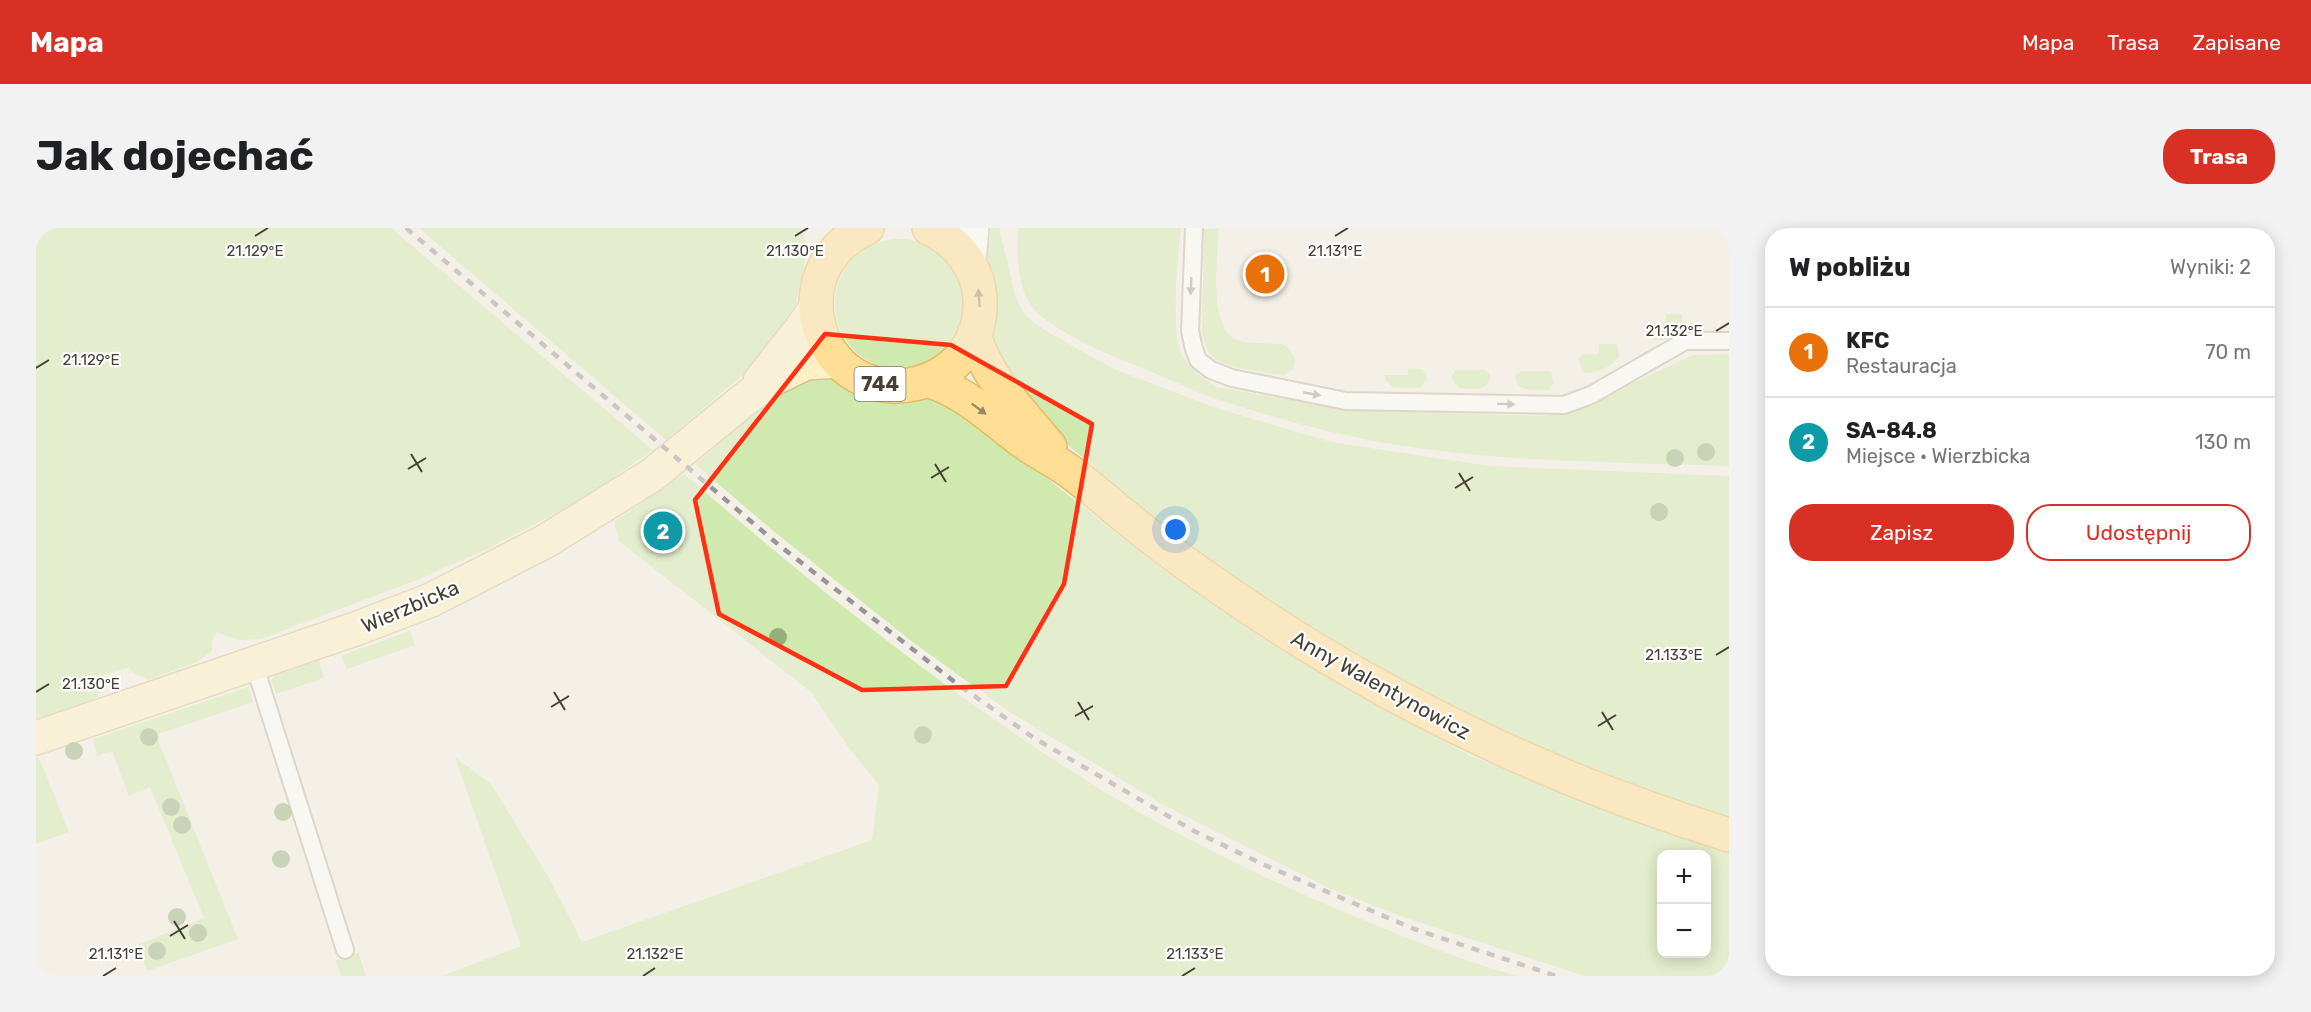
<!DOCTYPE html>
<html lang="pl">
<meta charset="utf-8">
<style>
:root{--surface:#fff;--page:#f2f2f2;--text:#202124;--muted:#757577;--line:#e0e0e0;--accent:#d93025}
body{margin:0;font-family:Rubik,sans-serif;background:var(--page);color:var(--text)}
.controls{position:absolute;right:18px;bottom:18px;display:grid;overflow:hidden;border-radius:12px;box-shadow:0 3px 15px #0003}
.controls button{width:54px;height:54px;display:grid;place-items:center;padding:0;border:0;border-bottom:2px solid var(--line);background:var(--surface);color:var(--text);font:30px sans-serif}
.you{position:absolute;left:1140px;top:302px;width:21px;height:21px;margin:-15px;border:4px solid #fff;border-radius:50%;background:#1a73e8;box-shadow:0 0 0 9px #1a73e833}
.badge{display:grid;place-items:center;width:39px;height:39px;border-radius:50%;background:var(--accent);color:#fff;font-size:20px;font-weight:700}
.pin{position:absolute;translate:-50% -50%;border:3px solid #fff;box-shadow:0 2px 6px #0006}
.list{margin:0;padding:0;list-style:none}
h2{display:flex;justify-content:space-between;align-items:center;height:78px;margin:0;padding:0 24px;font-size:26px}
h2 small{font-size:20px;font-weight:400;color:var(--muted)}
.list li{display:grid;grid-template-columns:39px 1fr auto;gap:18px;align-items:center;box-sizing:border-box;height:90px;padding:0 24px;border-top:2px solid var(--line)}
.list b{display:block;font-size:22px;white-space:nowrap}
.list p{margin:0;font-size:20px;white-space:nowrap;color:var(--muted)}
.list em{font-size:20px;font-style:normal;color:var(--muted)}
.actions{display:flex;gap:12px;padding:18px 24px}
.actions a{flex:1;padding:14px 0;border:2px solid var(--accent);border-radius:24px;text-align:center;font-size:21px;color:var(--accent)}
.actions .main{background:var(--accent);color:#fff}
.map{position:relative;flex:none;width:1693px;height:748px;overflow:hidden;border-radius:24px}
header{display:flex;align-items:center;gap:36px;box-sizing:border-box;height:84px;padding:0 30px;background:var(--accent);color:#fff}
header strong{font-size:28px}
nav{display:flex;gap:33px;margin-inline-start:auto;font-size:21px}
.intro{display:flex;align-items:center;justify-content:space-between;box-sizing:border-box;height:144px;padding:0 36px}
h1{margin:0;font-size:42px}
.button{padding:15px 27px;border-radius:24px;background:var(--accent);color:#fff;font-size:21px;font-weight:700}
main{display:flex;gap:36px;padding:0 36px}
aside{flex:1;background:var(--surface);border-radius:24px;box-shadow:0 3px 15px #0003}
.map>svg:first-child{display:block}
</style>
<header>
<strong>Mapa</strong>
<nav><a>Mapa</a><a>Trasa</a><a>Zapisane</a></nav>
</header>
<div class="intro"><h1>Jak dojechać</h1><a class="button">Trasa</a></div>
<main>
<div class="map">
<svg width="1693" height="748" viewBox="0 0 1693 748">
<rect width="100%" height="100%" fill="#f4f0e7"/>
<g fill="#d0e9ae" fill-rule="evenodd">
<path d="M0 0H355L617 222 540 275 451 321 386 350 225 411 201 412 181 404 176 413V423L161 434 112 452 97 445 93 439 68 447C68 459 65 467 55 474L0 491Z"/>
<path d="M383 0H765L772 20 759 78 715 140 630 212Z"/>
<path d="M944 0H963L980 70 989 87 996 93 1015 106 1078 141 1180 180 1295 214 1454 238 1693 248V588L1644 574 1492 514 1381 461 1258 390 1146 312 1077 256 1022 208 955 123Z"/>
<path d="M983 0H1145C1141 25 1136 100 1144 123 1150 139 1166 150 1181 159L1312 182 1504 188 1526 186 1543 180 1657 127 1693 126V238C1565 233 1434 235 1309 207 1268 198 1226 186 1186 173 1161 165 1136 152 1111 142 1080 130 1016 104 996 79 982 61 979 21 983 0Z"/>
<path d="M1183 0C1182 27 1170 104 1204 113 1217 116 1233 115 1246 116 1260 122 1266 142 1247 147 1228 143 1188 142 1175 127 1170 121 1168 113 1166 106L1168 1Z"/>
<circle cx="864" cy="76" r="65"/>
<path d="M1630 86H1646C1646 91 1647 96 1645 100 1639 112 1611 121 1609 99L1617 95H1629Z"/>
<path d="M1563 116H1581L1583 129C1576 138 1558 149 1546 143L1543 130 1548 126H1563Z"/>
<path d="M1372 140 1385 141 1390 145 1391 151 1384 160H1358L1350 153 1348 147H1372Z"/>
<path d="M1420 142H1449L1454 146V152C1447 164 1436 161 1423 160L1417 153 1416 147Z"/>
<path d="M1486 143H1515L1518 155 1512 162C1498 162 1478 165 1480 146Z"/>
<path d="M789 146 853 173H873L898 169 918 177 1130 344 1235 416 1313 463 1435 528 1631 606 1693 625V748H1549L1376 692 1295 661 1124 575 972 483 874 412 735 301 659 236 756 154ZM1626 626H1670V726H1626Z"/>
<path d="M648 246C784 363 924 476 1077 569 1156 616 1240 656 1325 691 1376 712 1429 734 1482 748H406L485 718 419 529 455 556 513 650 546 714 836 612 843 557 813 520 775 464 583 313 578 294Z"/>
<path d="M374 403 379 417 311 441 306 431 307 427Z"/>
<path d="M283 432 288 450 240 466 236 451 238 448Z"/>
<path d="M212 459 217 474 120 507 202 711 111 743 101 717 168 690 114 559 93 568 76 523 61 528 57 511Z"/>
<path d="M0 529 4 532 33 604 0 616Z"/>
<path d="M322 724 330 748H305L300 733Z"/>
</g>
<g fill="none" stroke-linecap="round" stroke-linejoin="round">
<defs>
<g id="service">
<path d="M1158 0 1154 103 1158 121 1162 132 1175 142 1196 150 1310 173 1528 177 1555 167 1649 113H1693"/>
<path d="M218 436 309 722"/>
</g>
<path id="tertiary" d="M933 35 936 0"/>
<g id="secondary">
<path d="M724 153 766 100 780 79"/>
<path d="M0 510 322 400 395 372 510 313 616 247 709 171 735 152 770 135 802 133"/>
</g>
<g id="primary">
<path d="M831 0C807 10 788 31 782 57 778 75 780 93 787 110 825 193 949 161 944 70 942 39 921 13 893 0"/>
<path d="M938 106C950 151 986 184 1014 219"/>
<path d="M893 153C928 163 956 191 986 213 1001 224 1018 232 1033 243 1053 257 1071 274 1091 290 1118 312 1147 334 1176 354 1335 466 1508 550 1693 607"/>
</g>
</defs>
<use href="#service" stroke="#c0b7a9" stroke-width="20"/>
<use href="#tertiary" stroke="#c0b7a9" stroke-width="36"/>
<use href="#secondary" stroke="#d5c395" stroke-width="36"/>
<use href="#primary" stroke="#e7bb62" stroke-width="36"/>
<use href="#service" stroke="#fff" stroke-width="16"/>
<use href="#tertiary" stroke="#fff" stroke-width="33"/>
<use href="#secondary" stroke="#fff0c6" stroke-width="33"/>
<use href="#primary" stroke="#ffde95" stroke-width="33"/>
<path stroke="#969696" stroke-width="4.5" stroke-dasharray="8 8" stroke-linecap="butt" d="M370 0 744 318 920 455 998 510 1158 603 1224 635 1378 701 1520 748"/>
</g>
<g fill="#96b07d">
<circle cx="1670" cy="224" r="9"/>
<circle cx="1639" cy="230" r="9"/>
<circle cx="1623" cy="284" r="9"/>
<circle cx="742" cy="409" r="9"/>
<circle cx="887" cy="507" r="9"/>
<circle cx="113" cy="509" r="9"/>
<circle cx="38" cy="523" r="9"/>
<circle cx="135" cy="579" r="9"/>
<circle cx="247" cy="584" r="9"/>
<circle cx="146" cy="597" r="9"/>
<circle cx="245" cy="631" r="9"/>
<circle cx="141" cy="689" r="9"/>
<circle cx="162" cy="705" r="9"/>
<circle cx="121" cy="723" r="9"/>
</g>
<defs><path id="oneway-solid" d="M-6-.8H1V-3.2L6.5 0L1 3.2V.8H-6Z" transform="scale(1.5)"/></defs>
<g fill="#a3a09a">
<use href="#oneway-solid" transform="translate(1155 58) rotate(92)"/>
<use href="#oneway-solid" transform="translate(1276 166) rotate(11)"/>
<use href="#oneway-solid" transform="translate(1470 176) rotate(1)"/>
</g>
<g fill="#9a8761">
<use href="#oneway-solid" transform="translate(943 70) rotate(-94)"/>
<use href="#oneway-solid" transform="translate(943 181) rotate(37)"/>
</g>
<path d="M0 0H1693V748H0ZM789 106 915 117 1056 196 1028 356 970 458 826 462 683 386 659 272Z" fill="#f4f0e7" fill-opacity=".55" fill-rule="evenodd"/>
<path fill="none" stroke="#ff3013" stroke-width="4.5" stroke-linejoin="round" d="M789 106 915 117 1056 196 1028 356 970 458 826 462 683 386 659 272Z"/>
<path fill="none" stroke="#474036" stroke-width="2" d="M219 8 232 0M759 8 772 0M1299 8 1312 0M1680 103 1693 95M0 140 13 132M375 226 386 244M899 236 910 254M372 241 390 230M1423 245 1434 263M895 250 913 239M1419 260 1437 249M1680 427 1693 419M0 464 13 456M518 464 529 482M1042 474 1053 492M515 479 533 468M1566 484 1577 502M1039 488 1057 478M1562 498 1580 487M138 693 149 711M134 708 152 697M67 748 80 740M607 748 619 740M1146 748 1159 740"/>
<g text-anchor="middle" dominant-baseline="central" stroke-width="4.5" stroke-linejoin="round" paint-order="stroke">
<rect fill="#fff" stroke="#7e7972" stroke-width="1.5" x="818.5" y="139" width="51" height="34" rx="4.5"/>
<g font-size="20" font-weight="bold" fill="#474036">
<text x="844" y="156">744</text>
</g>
<g font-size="21" fill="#474036" stroke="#fff">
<text transform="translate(374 378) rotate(-23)">Wierzbicka</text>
<text transform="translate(1345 457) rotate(29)">Anny Walentynowicz</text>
</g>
</g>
<g font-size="15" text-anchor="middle" fill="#474036" stroke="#fff" stroke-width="4.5" stroke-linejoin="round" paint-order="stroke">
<text x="219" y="28">21.129°E</text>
<text x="759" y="28">21.130°E</text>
<text x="1299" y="28">21.131°E</text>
<text x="1638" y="108">21.132°E</text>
<text x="55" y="137">21.129°E</text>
<text x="1638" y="432">21.133°E</text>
<text x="55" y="461">21.130°E</text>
<text x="80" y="731">21.131°E</text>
<text x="619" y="731">21.132°E</text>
<text x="1159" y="731">21.133°E</text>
</g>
</svg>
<div class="controls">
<button>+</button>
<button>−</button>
</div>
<div class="you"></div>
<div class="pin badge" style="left:1229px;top:46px;background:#e8710a">1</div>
<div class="pin badge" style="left:627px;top:303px;background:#0f9aa8">2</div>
</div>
<aside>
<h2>W pobliżu<small>Wyniki: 2</small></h2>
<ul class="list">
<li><span class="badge" style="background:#e8710a">1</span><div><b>KFC</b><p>Restauracja</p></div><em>70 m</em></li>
<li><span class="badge" style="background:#0f9aa8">2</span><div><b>SA-84.8</b><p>Miejsce · Wierzbicka</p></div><em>130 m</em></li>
</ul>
<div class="actions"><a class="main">Zapisz</a><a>Udostępnij</a></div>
</aside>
</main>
